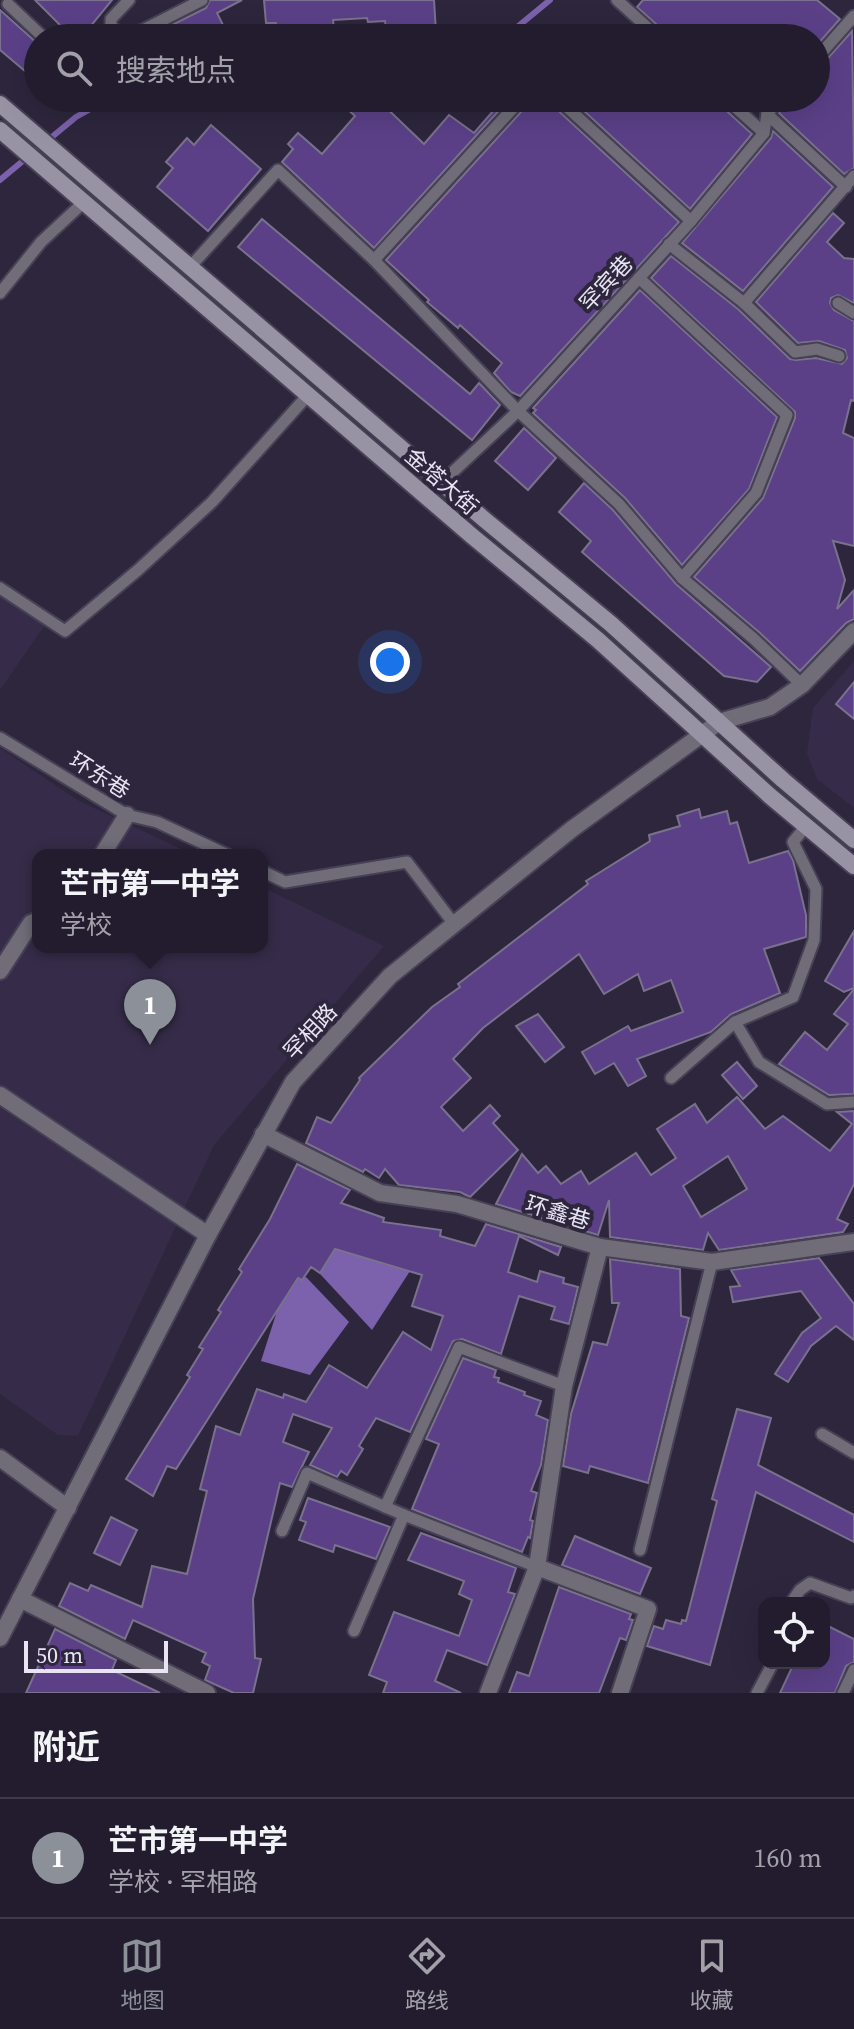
<!DOCTYPE html>
<html lang="zh">
<meta charset="utf-8">
<style>
:root{--surface:#221c2e;--page:#2e293a;--text:#f1f3f6;--muted:#a2a1aa;--line:#3f3a4a;--accent:#8c9099}
body{margin:0;font-family:"Source Serif 4","Noto Sans SC",serif;background:var(--page);color:var(--text)}
.controls{position:absolute;right:24px;bottom:24px;display:grid;overflow:hidden;border-radius:16px;box-shadow:0 8px 32px #0002}
.controls button{width:72px;height:72px;display:grid;place-items:center;padding:0;border:0;border-bottom:2px solid var(--line);background:var(--surface);color:var(--text);font:40px sans-serif}
.scale{position:absolute;left:24px;bottom:20px;width:144px;box-sizing:border-box;padding-left:8px;border:4px solid #e8e4f3;border-top:0;font-size:22px;line-height:28px;white-space:nowrap;color:#e8e4f3;-webkit-text-stroke:6px #2d263d;paint-order:stroke}
.you{position:absolute;left:390px;top:662px;width:28px;height:28px;margin:-20px;border:6px solid #fff;border-radius:50%;background:#1a73e8;box-shadow:0 0 0 12px #1a73e833}
.badge{display:grid;place-items:center;width:52px;height:52px;border-radius:50%;background:var(--accent);color:#fff;font-size:26px;font-weight:700}
.pin{position:absolute;translate:-50% -66px;filter:drop-shadow(0 2px 4px #0008)}
.pin::after{content:'';position:absolute;top:42px;width:28px;height:24px;background:inherit;clip-path:polygon(0 0,100% 0,50% 100%)}
.popup{position:absolute;left:32px;top:849px;width:236px;height:104px;box-sizing:border-box;display:grid;place-content:center;border-radius:16px;background:var(--surface);filter:drop-shadow(0 2px 6px #0005);font-size:26px;white-space:nowrap;color:var(--muted)}
.popup b{font-size:30px;color:var(--text)}
.popup::after{content:'';position:absolute;left:50%;top:100%;margin-left:-16px;border:16px solid transparent;border-top-color:var(--surface)}
.list{margin:0;padding:0;list-style:none}
h2{display:flex;justify-content:space-between;align-items:center;height:104px;margin:0;padding:0 32px;font-size:34px}
h2 small{font-size:26px;font-weight:400;color:var(--muted)}
.list li{display:grid;grid-template-columns:52px 1fr auto;gap:24px;align-items:center;box-sizing:border-box;height:120px;padding:0 32px;border-top:2px solid var(--line)}
.list b{display:block;font-size:30px;white-space:nowrap}
.list p{margin:0;font-size:26px;white-space:nowrap;color:var(--muted)}
.list em{font-size:26px;font-style:normal;color:var(--muted)}
.icon{flex:none;width:44px;height:44px;fill:none;stroke:currentColor;stroke-width:2;stroke-linecap:round;stroke-linejoin:round}
.map{position:relative;flex:none;width:854px;height:1693px;overflow:hidden}
.search{position:absolute;background:var(--surface);box-shadow:0 8px 32px #0002;left:24px;right:24px;top:24px;height:88px;display:flex;align-items:center;gap:20px;box-sizing:border-box;padding:0 28px;border-radius:44px;color:var(--muted);font-size:30px}
.sheet{height:224px;background:var(--surface)}
nav{display:flex;justify-content:space-around;align-items:center;box-sizing:border-box;height:112px;border-top:2px solid var(--line);background:var(--surface);font-size:22px;color:var(--muted)}
nav a{display:grid;justify-items:center;gap:4px}
nav .on{color:var(--accent)}
.map>svg:first-child{display:block}
</style>
<div class="map">
<svg width="854" height="1693" viewBox="0 0 854 1693">
<rect width="100%" height="100%" fill="#2d263d"/>
<g fill="#362c49">
<path d="M0 590 49 619 0 690Z"/>
<path d="M854 661V808L817 779 807 753 813 708Z"/>
<path d="M0 748 79 801 194 855H38V947H262V887L384 946 214 1145 78 1436 58 1435 0 1394Z"/>
</g>
<g fill="#7c61ac">
<path d="M331 1240 419 1257 372 1330 309 1262Z"/>
<path d="M306 1277 349 1322 310 1375 261 1361 286 1283Z"/>
</g>
<g fill="none" stroke-linecap="round" stroke-linejoin="round">
<g stroke="#7c61ac" stroke-width="6">
<path d="M504 38 550 0"/>
<path d="M0 180 76 117 110 98"/>
</g>
</g>
<g fill="#5b4088" stroke="#7a728d" stroke-width="2" fill-rule="evenodd">
<path d="M35 0H112L81 38H73Z"/>
<path d="M210 0H242L217 13 224 27 202 38H146L206 8Z"/>
<path d="M264 0H434L436 32 387 38 385 21 368 22 367 18 333 20 335 38H277L276 23H266Z"/>
<path d="M643 0H817L840 19 816 46V38H667L665 32 637 7Z"/>
<path d="M0 10 38 44V82L0 50Z"/>
<path d="M852 31 854 168 844 174 779 113 789 98H816V67L822 65Z"/>
<path d="M352 98H376L424 144 449 115 474 133 501 102 504 105 374 248 282 162 293 149 288 144 298 133 322 154 355 116 344 106Z"/>
<path d="M527 98H549L551 104 679 222 520 396 511 392 494 373 502 363 460 325 458 328 427 302 429 300 386 260 521 112Z"/>
<path d="M570 98H717L719 104 752 134 690 209Z"/>
<path d="M211 125 261 169 208 231 157 187 173 168 166 162 187 138 194 145Z"/>
<path d="M773 131 833 187 743 291 682 243 771 138Z"/>
<path d="M833 213 844 223 827 242 844 258 854 259V303L838 295 831 298 830 303 834 310 854 321V401L851 400 843 433 854 438V546L833 541 845 580 837 609 854 590V619L846 623 800 671 760 633 694 577 763 498 795 418V412L651 278 671 256 738 309 790 359 796 360 816 358 842 364 847 358 845 350 819 341 798 343 756 302Z"/>
<path d="M262 219 470 394 479 383 500 405 472 440 238 247Z"/>
<path d="M640 290 777 417 749 489 682 565 625 498 533 413 536 410 533 408Z"/>
<path d="M524 428 556 458 528 490 495 461Z"/>
<path d="M584 483 613 510 676 584 771 667 757 682 724 676 582 552 591 541 559 512Z"/>
<path d="M854 682V719L836 704Z"/>
<path d="M699 809 701 818 727 811 730 824 737 822 749 863 788 851 793 860 806 915V937L764 949 780 993 731 1014 711 1032 637 1059 646 1076 628 1086 614 1063 595 1074 582 1052 628 1026 631 1031 683 1012 671 980 644 991 638 974 604 994 579 954 483 1028 453 1059 471 1078 441 1107 463 1131 490 1105 500 1116 493 1123 518 1150 470 1197 460 1192 399 1185 385 1169 379 1178 365 1169 363 1172 306 1143 317 1117 331 1123 360 1080 359 1078 432 1007 460 987 458 984 588 884 586 881 650 841 649 835 680 826 677 816Z"/>
<path d="M854 931V988L844 992 825 981Z"/>
<path d="M854 989V1094L829 1095 779 1064 805 1032 827 1050 848 1024 834 1014Z"/>
<path d="M538 1014 564 1047 545 1062 516 1026Z"/>
<path d="M737 1062 757 1086 743 1099 722 1075Z"/>
<path d="M737 1097 765 1129 783 1116 830 1151 852 1124 837 1112 854 1111V1184L837 1219 848 1224 843 1232 719 1250 708 1233 703 1250 610 1237 609 1200 598 1235 496 1204 522 1154 538 1173 546 1166 561 1184 581 1171 589 1184 636 1153 651 1175 676 1158 657 1129 695 1104 707 1123ZM728 1156 747 1189 701 1217 683 1186Z"/>
<path d="M297 1164 350 1190 341 1203 384 1218 383 1222 441 1230 440 1236 475 1246 486 1224 561 1247 558 1255 519 1236 508 1272 537 1282 540 1271 564 1278 563 1283 578 1287 569 1324 551 1319 555 1307 519 1296 501 1354 462 1339 453 1341 410 1432 376 1418 359 1446 363 1449 347 1475 341 1471 337 1477 310 1465 332 1428 293 1414 283 1442 309 1452 292 1487 280 1483 253 1599 255 1658 261 1659 253 1693H234L205 1680 210 1666 202 1662 206 1653 133 1620 125 1639 59 1606 70 1583 88 1591 91 1585 142 1607 152 1566 187 1574 207 1491 200 1489 216 1426 240 1435 257 1389 283 1398 284 1394 306 1402 329 1365 367 1388 403 1332 431 1350 443 1316 412 1306 422 1275 335 1249 320 1273 311 1267 302 1280 298 1278 176 1469 167 1466 153 1496 126 1479 190 1377 187 1375 203 1349 199 1347 221 1312 218 1310 242 1272 239 1269 270 1219Z"/>
<path d="M819 1258 854 1304V1340L836 1326 811 1346 788 1382 775 1374 802 1333 821 1318 801 1291 733 1302 730 1287 740 1286 731 1270Z"/>
<path d="M610 1259 680 1269 681 1316 689 1318 648 1483 590 1466 588 1473 563 1466 571 1414 593 1342 607 1345 619 1303H612Z"/>
<path d="M463 1358 496 1370 494 1377 499 1378 498 1382 525 1392 524 1395 541 1401 536 1415 548 1420 541 1465 531 1491 537 1493 530 1520 533 1521 530 1538 528 1537 522 1552 412 1509 439 1444 426 1439Z"/>
<path d="M737 1409 771 1418 758 1465 854 1515V1542L756 1492 710 1665 647 1646 654 1626 663 1629 666 1620 681 1624 682 1620 686 1621 717 1501 712 1499Z"/>
<path d="M308 1498 390 1527 376 1559 335 1545 333 1552 299 1540 306 1522 300 1520Z"/>
<path d="M111 1517 137 1530 120 1565 94 1553Z"/>
<path d="M421 1533 516 1568 508 1592 515 1594 487 1665 447 1650 435 1681 461 1693H383L387 1682 369 1675 394 1612 459 1636 472 1600 459 1594 464 1581 408 1560Z"/>
<path d="M575 1536 651 1568 640 1594 562 1565Z"/>
<path d="M559 1587 631 1614 629 1619 633 1620 626 1640 620 1638 599 1693H509L517 1672 529 1676Z"/>
<path d="M824 1624 854 1639V1662L846 1666 835 1693H780L794 1663H824Z"/>
<path d="M55 1629 116 1660 112 1670 160 1693H26Z"/>
</g>
<g fill="none" stroke-linecap="round" stroke-linejoin="round">
<defs>
<g id="service">
<path d="M129 0 111 19V25L119 35 141 31 202 0"/>
<path d="M617 0 659 38"/>
<path d="M8 4 44 38"/>
<path d="M100 38 115 30"/>
<path d="M816 59 854 16"/>
<path d="M557 98 691 221"/>
<path d="M725 98 764 133"/>
<path d="M767 114 846 187"/>
<path d="M669 244 744 303 795 352 817 349 839 356"/>
<path d="M374 260 515 106"/>
<path d="M190 267 278 170 374 260 518 411 619 504 682 578 754 639 802 685"/>
<path d="M639 278 787 415 756 493 682 578"/>
<path d="M0 293 41 242 84 202"/>
<path d="M744 303 854 176"/>
<path d="M838 303 854 313"/>
<path d="M441 483 518 411 691 221 764 133 767 114 781 98"/>
<path d="M0 588 65 631 138 570 212 502 308 395"/>
<path d="M0 738 127 815 157 822 228 855"/>
<path d="M262 871 285 882 407 862 454 924"/>
<path d="M735 1022 759 1062 827 1104 854 1102"/>
<path d="M671 1078 735 1022 793 997 814 940 816 889 793 842 806 826"/>
<path d="M822 1434 854 1453"/>
<path d="M385 1507 459 1347 564 1386"/>
<path d="M282 1531 307 1473 404 1515 537 1567"/>
<path d="M640 1550 712 1262"/>
<path d="M791 1603 800 1590 810 1583 851 1598 854 1596"/>
<path d="M354 1631 404 1515"/>
<path d="M757 1693 773 1663"/>
<path d="M843 1693 854 1670"/>
</g>
<g id="minor">
<path d="M102 855 127 815"/>
<path d="M0 971 31 923 38 920"/>
<path d="M0 1095 208 1235"/>
<path d="M263 1134 380 1193 457 1204 600 1247 712 1262 854 1242"/>
<path d="M0 1458 68 1508"/>
<path d="M537 1567 648 1609 620 1693"/>
<path d="M20 1599 207 1693"/>
<path d="M0 1638 208 1235 293 1082 390 976 572 829 719 722 770 707 802 685 854 631"/>
<path d="M488 1693 537 1567 564 1386 600 1247"/>
</g>
<g id="secondary">
<path d="M0 104 485 520 611 624 783 780 854 840"/>
<path d="M0 130 472 536 598 640 770 796 854 866"/>
</g>
</defs>
<use href="#service" stroke="#474156" stroke-width="15"/>
<use href="#minor" stroke="#474156" stroke-width="20"/>
<use href="#secondary" stroke="#474156" stroke-width="20"/>
<use href="#service" stroke="#706d79" stroke-width="11"/>
<use href="#minor" stroke="#706d79" stroke-width="16"/>
<use href="#secondary" stroke="#9892a5" stroke-width="16"/>
</g>
<g text-anchor="middle" dominant-baseline="central" stroke-width="8" stroke-linejoin="round" paint-order="stroke">
<g font-size="22" fill="#e8e4f3" stroke="#2d263d">
<text transform="translate(606 283) rotate(-47)">罕宾巷</text>
<text transform="translate(442 481) rotate(41)">金塔大街</text>
<text transform="translate(100 775) rotate(32)">环东巷</text>
<text transform="translate(310 1031) rotate(-47)">罕相路</text>
<text transform="translate(558 1212) rotate(17)">环鑫巷</text>
</g>
</g>
</svg>
<div class="controls">
<button><svg class="icon" aria-label="locate" viewBox="0 0 24 24"><circle cx="12" cy="12" r="6"/><path d="M12 2v4M12 18v4M2 12h4M18 12h4"/></svg></button>
</div>
<div class="scale">50 m</div>
<div class="you"></div>
<div class="pin badge" style="left:150px;top:1045px">1</div>
<div class="popup"><b>芒市第一中学</b>学校</div>
<div class="search"><svg class="icon" aria-label="search" viewBox="0 0 24 24"><circle cx="10" cy="10" r="6"/><path d="M15 15l6 6"/></svg>搜索地点</div>
</div>
<section class="sheet">
<h2>附近<small></small></h2>
<ul class="list">
<li><span class="badge">1</span><div><b>芒市第一中学</b><p>学校 · 罕相路</p></div><em>160 m</em></li>
</ul>
</section>
<nav>
<a class="on"><svg class="icon" aria-label="map" viewBox="0 0 24 24"><path d="M3 6l6-2 6 2 6-2v14l-6 2-6-2-6 2zM9 4v14M15 6v14"/></svg>地图</a>
<a><svg class="icon" aria-label="directions" viewBox="0 0 24 24"><path d="M12 3l9 9-9 9-9-9zM9 14v-3h6M13 9l2 2-2 2"/></svg>路线</a>
<a><svg class="icon" aria-label="saved" viewBox="0 0 24 24"><path d="M7 4h10v16l-5-4-5 4z"/></svg>收藏</a>
</nav>
